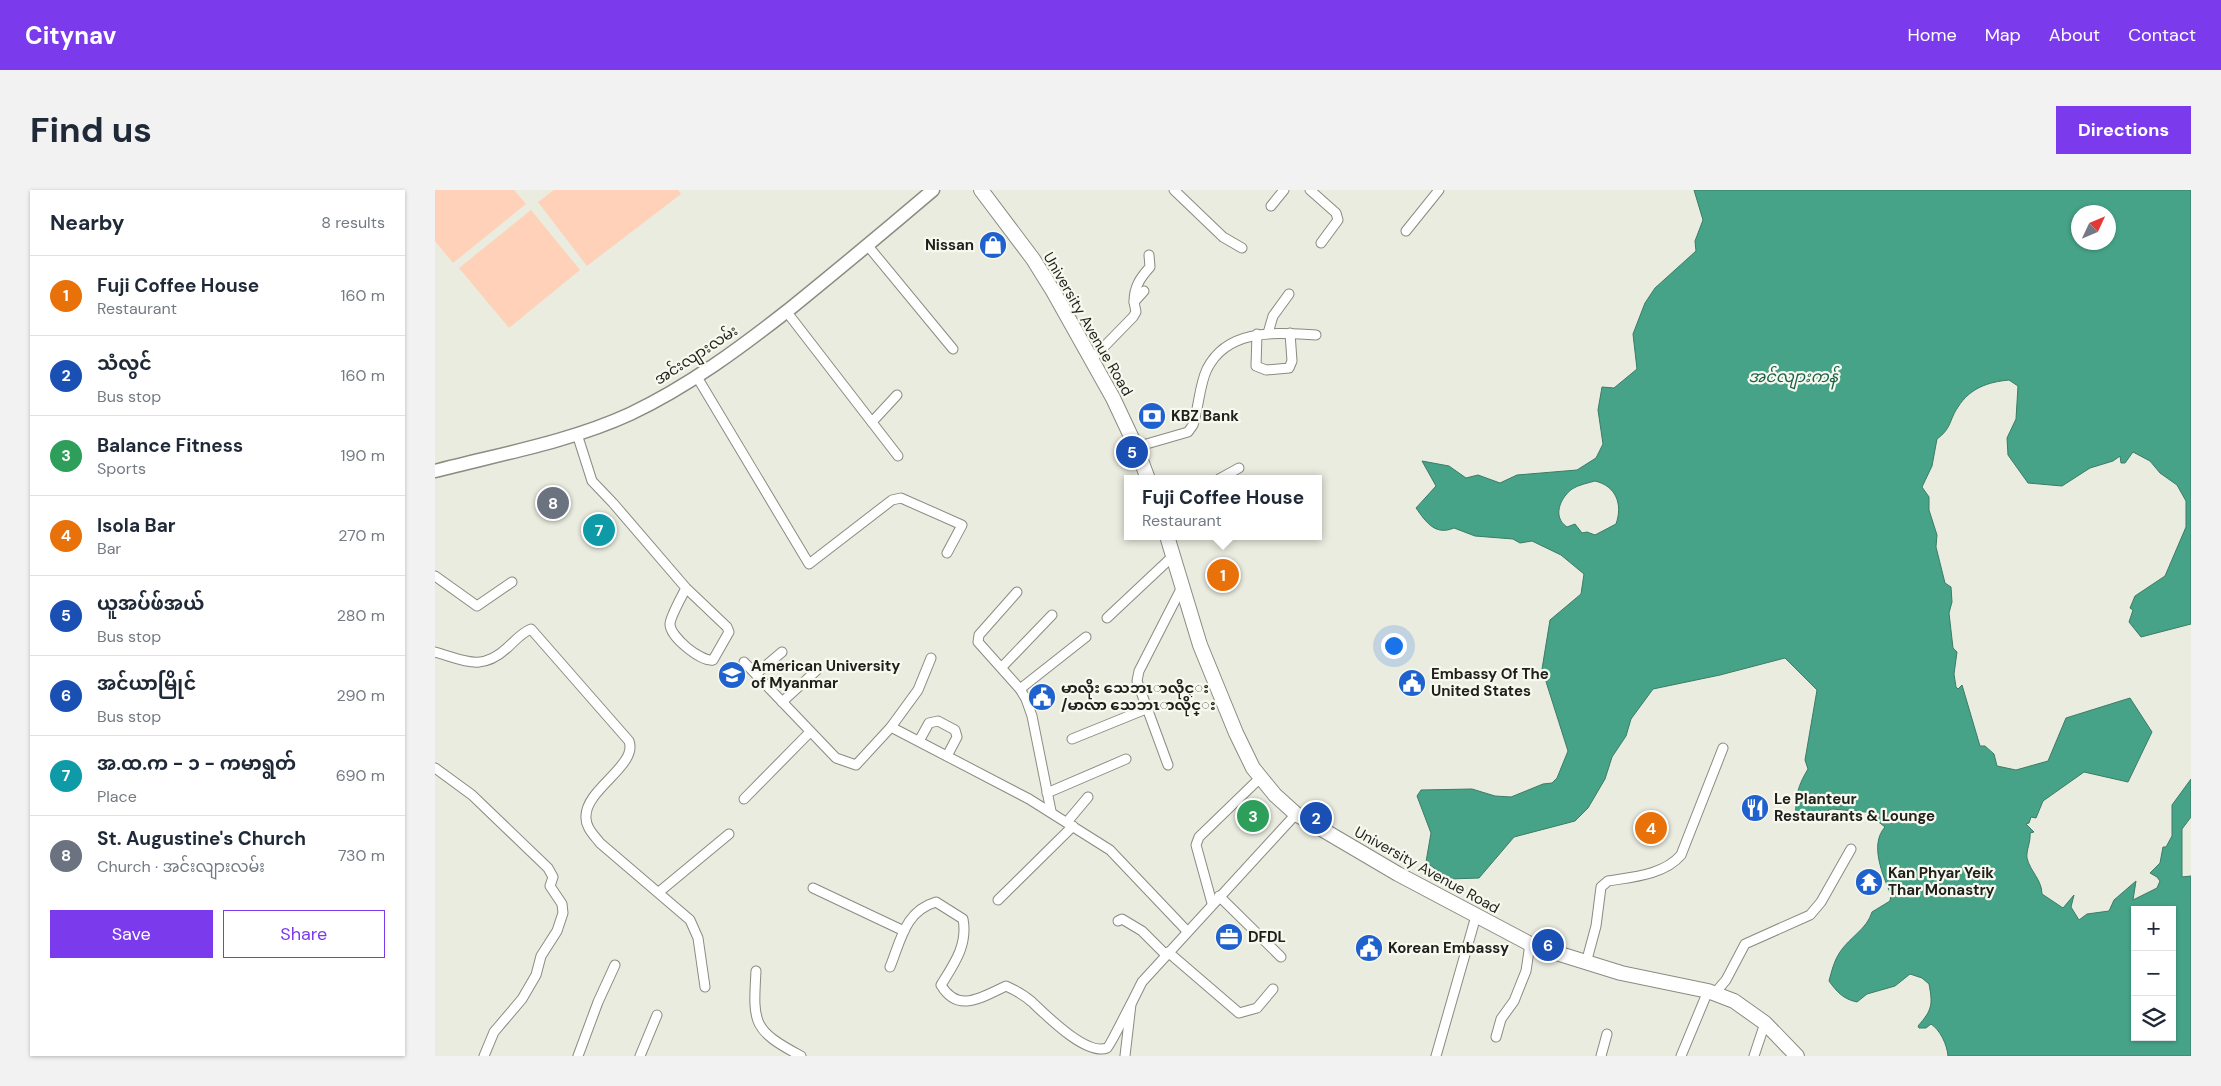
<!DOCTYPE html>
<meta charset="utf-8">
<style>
:root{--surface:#fff;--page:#f2f2f3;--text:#1f2937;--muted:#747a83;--line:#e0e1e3;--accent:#7c3aed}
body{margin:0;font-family:"DM Sans","Noto Sans Myanmar",sans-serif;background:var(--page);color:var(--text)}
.controls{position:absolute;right:15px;bottom:15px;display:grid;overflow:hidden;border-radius:0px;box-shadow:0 1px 4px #0004}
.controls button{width:45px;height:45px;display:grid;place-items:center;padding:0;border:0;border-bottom:1px solid var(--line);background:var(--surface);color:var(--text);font:25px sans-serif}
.compass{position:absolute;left:1636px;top:15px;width:45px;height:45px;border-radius:50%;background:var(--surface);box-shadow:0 1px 4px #0004;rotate:46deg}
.you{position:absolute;left:958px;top:455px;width:18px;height:18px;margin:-12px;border:4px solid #fff;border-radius:50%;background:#1a73e8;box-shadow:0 0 0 8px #1a73e833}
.badge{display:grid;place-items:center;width:32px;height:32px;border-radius:50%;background:var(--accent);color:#fff;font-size:16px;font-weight:700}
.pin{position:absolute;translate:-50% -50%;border:2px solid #fff;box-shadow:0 1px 5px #0006}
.popup{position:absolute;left:689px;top:285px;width:198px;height:65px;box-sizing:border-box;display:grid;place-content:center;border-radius:0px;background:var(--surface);filter:drop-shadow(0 1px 4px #0005);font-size:16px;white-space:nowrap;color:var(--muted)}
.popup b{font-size:19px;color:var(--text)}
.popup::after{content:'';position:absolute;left:50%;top:100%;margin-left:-10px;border:10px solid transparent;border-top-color:var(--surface)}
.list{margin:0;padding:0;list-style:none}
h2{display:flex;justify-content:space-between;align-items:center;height:65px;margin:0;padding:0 20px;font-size:21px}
h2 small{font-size:16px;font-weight:400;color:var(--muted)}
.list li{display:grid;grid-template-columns:32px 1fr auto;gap:15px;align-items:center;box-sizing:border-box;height:80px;padding:0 20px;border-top:1px solid var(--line)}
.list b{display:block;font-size:19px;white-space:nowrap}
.list p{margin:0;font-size:16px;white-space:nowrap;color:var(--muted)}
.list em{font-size:16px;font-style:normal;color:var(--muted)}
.actions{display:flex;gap:10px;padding:15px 20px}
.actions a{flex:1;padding:11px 0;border:1px solid var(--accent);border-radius:0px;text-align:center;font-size:18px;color:var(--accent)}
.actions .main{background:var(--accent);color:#fff}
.icon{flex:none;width:28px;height:28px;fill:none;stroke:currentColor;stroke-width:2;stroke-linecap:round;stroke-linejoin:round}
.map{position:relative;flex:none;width:1756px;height:866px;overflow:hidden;border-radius:0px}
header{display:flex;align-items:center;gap:30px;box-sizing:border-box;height:70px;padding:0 25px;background:var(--accent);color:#fff}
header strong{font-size:24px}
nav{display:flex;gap:28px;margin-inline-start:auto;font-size:18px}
.intro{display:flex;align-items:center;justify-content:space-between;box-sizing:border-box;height:120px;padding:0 30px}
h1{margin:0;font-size:35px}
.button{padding:12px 22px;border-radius:0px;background:var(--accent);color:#fff;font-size:18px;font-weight:700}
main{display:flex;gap:30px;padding:0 30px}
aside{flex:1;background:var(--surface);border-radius:0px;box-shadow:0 1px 4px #0004}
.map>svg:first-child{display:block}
</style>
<header>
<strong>Citynav</strong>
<nav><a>Home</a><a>Map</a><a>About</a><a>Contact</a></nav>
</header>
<div class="intro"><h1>Find us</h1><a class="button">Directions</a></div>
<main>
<aside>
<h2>Nearby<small>8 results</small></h2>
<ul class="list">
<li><span class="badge" style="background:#e8710a">1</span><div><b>Fuji Coffee House</b><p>Restaurant</p></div><em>160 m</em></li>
<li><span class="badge" style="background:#1a4fb4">2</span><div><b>သံလွင်</b><p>Bus stop</p></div><em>160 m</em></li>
<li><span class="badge" style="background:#2e9e5b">3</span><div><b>Balance Fitness</b><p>Sports</p></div><em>190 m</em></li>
<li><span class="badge" style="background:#e8710a">4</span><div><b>Isola Bar</b><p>Bar</p></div><em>270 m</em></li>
<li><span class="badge" style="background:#1a4fb4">5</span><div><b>ယူအပ်ဖ်အယ်</b><p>Bus stop</p></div><em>280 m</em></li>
<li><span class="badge" style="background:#1a4fb4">6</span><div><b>အင်ယာမြိုင်</b><p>Bus stop</p></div><em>290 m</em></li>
<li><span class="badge" style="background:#0f9aa8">7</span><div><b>အ.ထ.က - ၁ - ကမာရွတ်</b><p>Place</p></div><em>690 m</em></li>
<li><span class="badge" style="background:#6b7280">8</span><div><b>St. Augustine's Church</b><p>Church · အင်းလျားလမ်း</p></div><em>730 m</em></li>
</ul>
<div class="actions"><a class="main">Save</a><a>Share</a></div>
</aside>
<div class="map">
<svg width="1756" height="866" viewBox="0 0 1756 866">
<rect width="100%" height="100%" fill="#ebece0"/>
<g fill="#fed1b8">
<path d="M0 0H79L91 14 18 73 0 51Z"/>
<path d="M119 0H243L246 4 152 76 103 12Z"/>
<path d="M96 20 145 80 74 138 24 78Z"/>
</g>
<path fill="#46a387" stroke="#3a7c67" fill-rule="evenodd" d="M1259 0H1756V434L1706 447 1694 432 1698 420 1695 418 1700 406 1730 386 1751 337V311L1742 295 1725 283 1715 271 1698 262 1690 273H1686L1685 266 1678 271 1655 278 1627 296 1593 293 1573 265 1572 248 1581 229 1583 196 1574 190C1553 192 1535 198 1523 217 1514 230 1517 238 1502 249L1497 276 1487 297 1494 307V320L1502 345 1501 357 1510 393 1516 397 1517 412 1514 423 1518 458 1522 462 1519 484 1521 497 1523 499 1527 495 1545 556H1550L1559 564 1562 576 1581 580 1613 571 1631 528 1695 508 1717 542 1693 592 1649 582 1608 611 1601 628 1596 627 1594 633 1591 634 1599 642 1595 643C1596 652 1591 660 1592 668 1595 681 1607 690 1607 704L1628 718 1639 705 1636 717 1644 730 1652 724 1674 721 1679 710 1701 691 1698 710 1722 698 1725 691 1722 687 1715 683 1725 673 1728 657H1731L1737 646V615L1756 589V627L1747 639V687L1756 686V866H1513C1512 854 1505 840 1496 834L1491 838H1484L1483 836C1497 820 1498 815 1494 794L1487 788 1475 784 1460 796 1432 804 1422 812C1408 809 1402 802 1394 791 1397 780 1399 771 1405 762 1415 747 1432 739 1437 722L1455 711 1456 705C1448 685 1434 655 1450 637L1431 622 1397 619 1361 632C1360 609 1361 599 1373 579L1370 570 1382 500 1350 468 1285 485 1218 499 1196 529 1191 546 1177 567 1170 589 1153 618 1140 631 1079 647 1044 688 1014 689 991 672 996 643 982 606 986 600 1037 599 1060 606 1076 607 1108 594 1117 593 1122 588 1133 561 1107 479 1115 430 1146 404 1149 384 1126 365 1097 351 1085 353 1078 349 1040 346 1019 338C1000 346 991 332 981 318L1001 296 987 271 1014 276 1031 288 1043 285 1065 293 1082 285 1142 280 1161 268 1168 254 1163 220 1167 197 1179 198 1202 179 1198 144 1210 113 1220 98 1261 61 1260 51 1268 30ZM1644 22H1674V52H1644ZM1160 291C1181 296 1188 314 1181 334L1160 345 1152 342 1147 343 1140 334 1132 337C1117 327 1125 308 1137 299 1143 295 1153 293 1160 291ZM1700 720H1737V847H1700Z"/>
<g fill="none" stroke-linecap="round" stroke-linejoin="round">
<defs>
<g id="minor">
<path d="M739 0 788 47 807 58"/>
<path d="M875 0 901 23 903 30 886 53"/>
<path d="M836 16 849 0"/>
<path d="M971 41 1004 0"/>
<path d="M433 56 518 159"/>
<path d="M699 112C699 97 705 88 715 77L714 65"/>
<path d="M351 121 463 266"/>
<path d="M833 143 838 126 854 104"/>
<path d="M822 144 821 176 831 180 854 178 857 171 855 143"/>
<path d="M657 169 698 127 701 122 699 112 709 101"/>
<path d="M262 187 374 374 457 310 466 308 527 335 512 363"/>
<path d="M437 232 462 205"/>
<path d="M142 244 157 291 178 313 251 398 292 437 294 442 278 470C266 472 235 447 235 434 235 427 247 406 251 398"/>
<path d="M701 257 753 242 758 235C764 217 764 196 772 179 793 137 843 143 881 145"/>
<path d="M784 289 804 278"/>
<path d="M0 386 42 416 77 392"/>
<path d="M582 402 544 445 543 452 585 499 591 509 597 526 616 621"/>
<path d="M672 428 738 366"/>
<path d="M0 462C29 470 46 482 72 458 80 451 86 443 96 439L194 551C203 575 151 599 151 626 150 637 159 645 165 653L255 730 263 748 270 797"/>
<path d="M309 472 401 568 421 575 456 537 483 500 496 468"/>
<path d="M567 477 617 425"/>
<path d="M321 484 347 462"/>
<path d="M585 499 651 447"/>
<path d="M347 512 382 480"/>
<path d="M456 537 594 609 675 660 752 741"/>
<path d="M637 549 711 519"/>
<path d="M484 551 494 533 503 531 520 540 522 547 512 566"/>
<path d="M733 575 702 491 704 481 747 397"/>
<path d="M0 578 37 605 113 678 118 687 115 696 127 714 128 723 122 741 106 766 101 785 87 809 59 842 49 866"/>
<path d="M612 603 691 569"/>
<path d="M309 609 375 542"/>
<path d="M632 632 653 607"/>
<path d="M378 698 469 741"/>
<path d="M224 702 294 644"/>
<path d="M784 706 846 767"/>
<path d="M563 710 638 636"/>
<path d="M777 713 761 655 764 647 826 587"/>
<path d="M683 731 687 729 707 741 731 765"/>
<path d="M733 762 804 823 822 818 838 799"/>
<path d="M1151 773 1161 736 1166 697 1173 691C1197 687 1229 685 1246 665L1288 558"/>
<path d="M455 777C466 750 470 721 501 712L528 729C533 755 519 774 506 795 523 824 547 807 571 796 580 800 589 805 597 812 611 825 651 866 672 858 675 856 692 821 696 814"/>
<path d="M321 781C318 833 317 840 366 866"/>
<path d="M1280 803 1291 790 1310 754 1375 725 1386 712 1416 659"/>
<path d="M1061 847 1066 829 1079 811 1091 781 1095 754"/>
<path d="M143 866 163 812 180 775"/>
<path d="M205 866 222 825"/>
<path d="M690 866 696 814 707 792 861 624"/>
<path d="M1001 866 1041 726"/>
<path d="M1166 866 1172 844"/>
<path d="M1246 866 1273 801"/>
<path d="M1319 866 1330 833"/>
</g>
<path id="secondary" d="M0 281C65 264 134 252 195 224 254 196 305 158 356 118 404 79 451 40 498 0"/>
<g id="primary">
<path d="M546 0 598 69 618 101 678 208 701 257 713 289"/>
<path d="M732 346 765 455 801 543 818 578 840 605 861 624 963 684 1099 756 1186 783 1273 801 1299 811 1330 833 1362 866"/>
</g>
</defs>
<use href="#minor" stroke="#8a8b81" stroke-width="11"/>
<use href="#secondary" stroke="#8a8b81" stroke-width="15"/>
<use href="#primary" stroke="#8a8b81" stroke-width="16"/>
<use href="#minor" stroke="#fff" stroke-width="9"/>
<use href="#secondary" stroke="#fff" stroke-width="12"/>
<use href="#primary" stroke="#fff" stroke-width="14"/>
</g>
<defs>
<symbol id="shop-disc" viewBox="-11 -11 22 22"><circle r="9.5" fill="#1f62ce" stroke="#f8f9ee"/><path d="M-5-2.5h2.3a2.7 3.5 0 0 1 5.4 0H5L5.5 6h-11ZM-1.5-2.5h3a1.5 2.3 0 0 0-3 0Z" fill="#fff"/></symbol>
<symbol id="bank-disc" viewBox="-11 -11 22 22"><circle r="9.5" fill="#1f62ce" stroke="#f8f9ee"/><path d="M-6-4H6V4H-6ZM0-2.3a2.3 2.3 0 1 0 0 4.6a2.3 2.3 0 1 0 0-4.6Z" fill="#fff"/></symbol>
<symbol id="university-disc" viewBox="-11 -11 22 22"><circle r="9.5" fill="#1f62ce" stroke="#f8f9ee"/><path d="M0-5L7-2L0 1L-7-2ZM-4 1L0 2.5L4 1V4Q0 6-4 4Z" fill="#fff"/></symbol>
<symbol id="civic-disc" viewBox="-11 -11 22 22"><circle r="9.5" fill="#1f62ce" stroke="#f8f9ee"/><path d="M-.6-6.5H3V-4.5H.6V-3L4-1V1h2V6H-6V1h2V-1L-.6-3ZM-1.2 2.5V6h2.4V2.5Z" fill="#fff"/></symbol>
<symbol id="restaurant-disc" viewBox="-11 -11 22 22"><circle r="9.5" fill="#1f62ce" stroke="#f8f9ee"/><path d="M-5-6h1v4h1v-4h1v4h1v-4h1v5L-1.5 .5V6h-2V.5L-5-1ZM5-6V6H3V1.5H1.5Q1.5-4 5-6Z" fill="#fff"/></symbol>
<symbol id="temple-disc" viewBox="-11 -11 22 22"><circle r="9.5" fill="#1f62ce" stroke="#f8f9ee"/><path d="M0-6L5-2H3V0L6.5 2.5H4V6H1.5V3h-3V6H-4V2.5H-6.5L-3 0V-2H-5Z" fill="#fff"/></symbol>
<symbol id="office-disc" viewBox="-11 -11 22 22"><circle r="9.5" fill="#1f62ce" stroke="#f8f9ee"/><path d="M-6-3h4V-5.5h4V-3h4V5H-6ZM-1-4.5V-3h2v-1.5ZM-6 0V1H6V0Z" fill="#fff"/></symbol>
</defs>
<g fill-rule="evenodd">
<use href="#shop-disc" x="542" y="39" width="32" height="32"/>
<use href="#bank-disc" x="701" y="210" width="32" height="32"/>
<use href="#university-disc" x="281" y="469" width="32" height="32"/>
<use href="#civic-disc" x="961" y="477" width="32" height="32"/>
<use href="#civic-disc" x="591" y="491" width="32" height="32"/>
<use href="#restaurant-disc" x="1304" y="602" width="32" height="32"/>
<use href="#temple-disc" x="1418" y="676" width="32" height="32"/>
<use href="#office-disc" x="778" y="731" width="32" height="32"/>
<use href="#civic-disc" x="918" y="742" width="32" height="32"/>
</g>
<g text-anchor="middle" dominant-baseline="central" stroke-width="4.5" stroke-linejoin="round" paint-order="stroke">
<g font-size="15" font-weight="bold" fill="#1f201c" stroke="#f8f9ee" text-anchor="start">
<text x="539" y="55" text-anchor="end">Nissan</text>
<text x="736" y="226">KBZ Bank</text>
<text x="316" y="476">American University<tspan x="316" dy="17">of Myanmar</tspan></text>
<text x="996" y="484">Embassy Of The<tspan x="996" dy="17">United States</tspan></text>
<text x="626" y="498">မာလိုး သေဘၤာလိုင္း<tspan x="626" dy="17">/မာလာ သေဘၤာလိုင္း</tspan></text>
<text x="1339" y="609">Le Planteur<tspan x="1339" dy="17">Restaurants &amp; Lounge</tspan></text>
<text x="1453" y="683">Kan Phyar Yeik<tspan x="1453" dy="17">Thar Monastry</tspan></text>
<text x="813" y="747">DFDL</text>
<text x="953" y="758">Korean Embassy</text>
</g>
<g font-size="15" fill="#1f201c" stroke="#f8f9ee">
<text transform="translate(653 134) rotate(60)">University Avenue Road</text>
<text transform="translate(261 165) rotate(-33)">အင်းလျားလမ်း</text>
<text transform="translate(992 680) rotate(29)">University Avenue Road</text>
</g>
<g font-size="16" font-style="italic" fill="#1a624d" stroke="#f8f9ee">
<text x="1358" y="186">အင်လျားကန်</text>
</g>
</g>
</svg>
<div class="controls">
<button>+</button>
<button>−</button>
<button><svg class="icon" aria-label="layers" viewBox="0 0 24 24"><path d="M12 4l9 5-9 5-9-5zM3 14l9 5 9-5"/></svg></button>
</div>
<svg class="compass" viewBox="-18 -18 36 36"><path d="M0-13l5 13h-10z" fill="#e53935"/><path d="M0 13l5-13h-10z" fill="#747a83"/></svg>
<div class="you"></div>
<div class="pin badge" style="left:788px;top:385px;background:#e8710a">1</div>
<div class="popup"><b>Fuji Coffee House</b>Restaurant</div>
<div class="pin badge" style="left:881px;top:628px;background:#1a4fb4">2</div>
<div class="pin badge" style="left:818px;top:626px;background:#2e9e5b">3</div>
<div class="pin badge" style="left:1216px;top:638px;background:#e8710a">4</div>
<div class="pin badge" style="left:697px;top:262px;background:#1a4fb4">5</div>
<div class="pin badge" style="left:1113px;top:755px;background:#1a4fb4">6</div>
<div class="pin badge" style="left:164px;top:340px;background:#0f9aa8">7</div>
<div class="pin badge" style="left:118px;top:313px;background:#6b7280">8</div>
</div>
</main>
